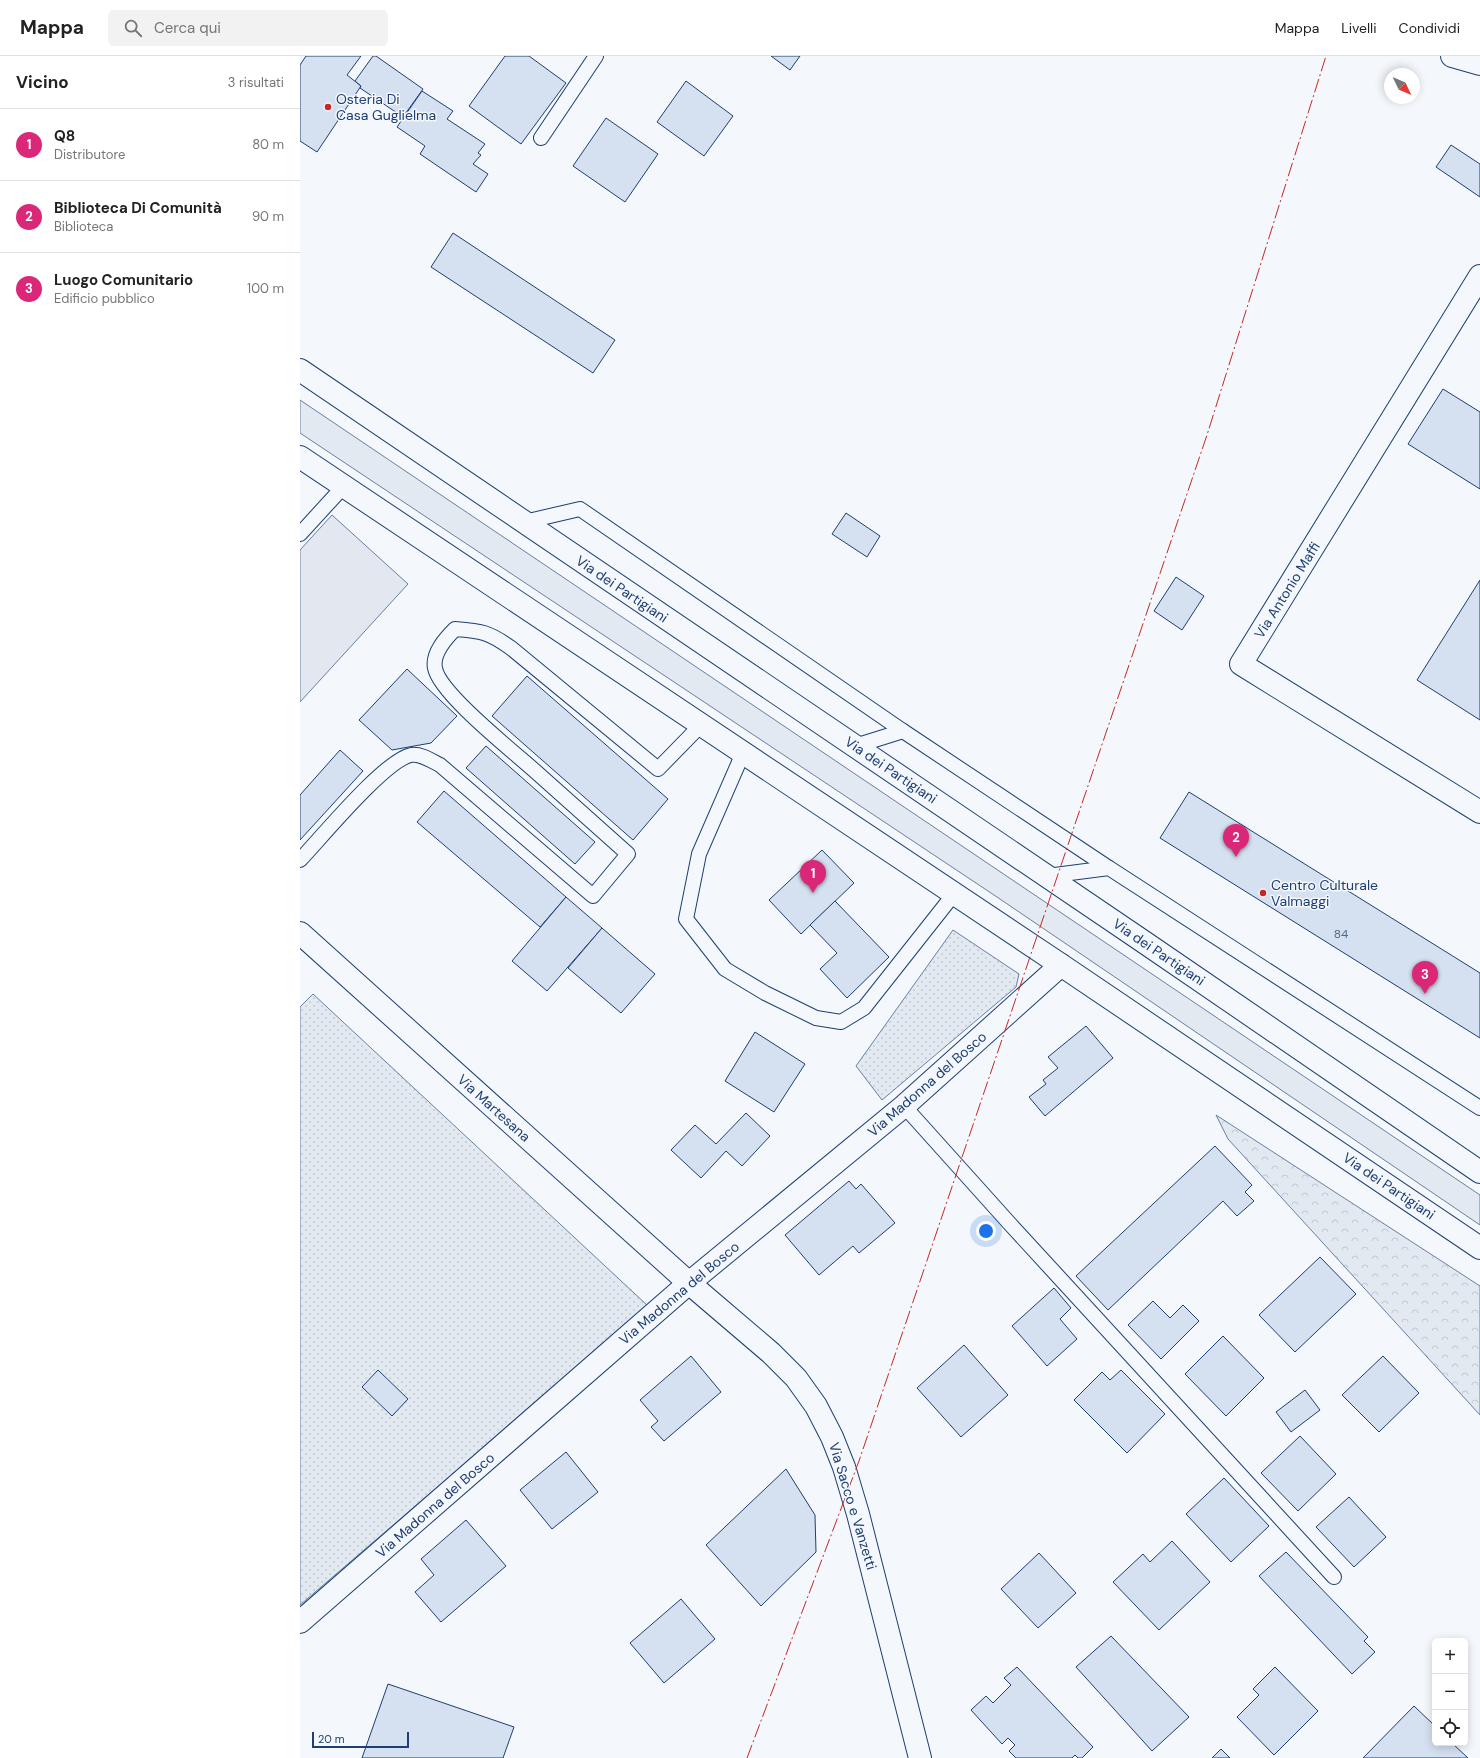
<!DOCTYPE html>
<html lang="it">
<meta charset="utf-8">
<style>
:root{--surface:#fff;--page:#f2f2f2;--text:#222;--muted:#767676;--line:#e0e0e0;--accent:#db2777}
body{margin:0;font-family:"DM Sans",sans-serif;background:var(--page);color:var(--text)}
.controls{position:absolute;right:12px;bottom:12px;display:grid;overflow:hidden;border-radius:6px;box-shadow:0 2px 10px #0003}
.controls button{width:36px;height:36px;display:grid;place-items:center;padding:0;border:0;border-bottom:1px solid var(--line);background:var(--surface);color:var(--text);font:20px sans-serif}
.compass{position:absolute;left:1084px;top:12px;width:36px;height:36px;border-radius:50%;background:var(--surface);box-shadow:0 2px 10px #0003;rotate:134deg}
.scale{position:absolute;left:12px;bottom:10px;width:97px;box-sizing:border-box;padding-left:4px;border:2px solid #1d3f73;border-top:0;font-size:11px;line-height:14px;white-space:nowrap;color:#1d3f73;-webkit-text-stroke:3px #f4f7fb;paint-order:stroke}
.you{position:absolute;left:686px;top:1175px;width:14px;height:14px;margin:-10px;border:3px solid #fff;border-radius:50%;background:#1a73e8;box-shadow:0 0 0 6px #1a73e833}
.badge{display:grid;place-items:center;width:26px;height:26px;border-radius:50%;background:var(--accent);color:#fff;font-size:13px;font-weight:700}
.pin{position:absolute;translate:-50% -33px;filter:drop-shadow(0 1px 2px #0008)}
.pin::after{content:'';position:absolute;top:21px;width:14px;height:12px;background:inherit;clip-path:polygon(0 0,100% 0,50% 100%)}
.list{margin:0;padding:0;list-style:none}
h2{display:flex;justify-content:space-between;align-items:center;height:52px;margin:0;padding:0 16px;font-size:17px}
h2 small{font-size:13px;font-weight:400;color:var(--muted)}
.list li{display:grid;grid-template-columns:26px 1fr auto;gap:12px;align-items:center;box-sizing:border-box;height:72px;padding:0 16px;border-top:1px solid var(--line)}
.list b{display:block;font-size:15px;white-space:nowrap}
.list p{margin:0;font-size:13px;white-space:nowrap;color:var(--muted)}
.list em{font-size:13px;font-style:normal;color:var(--muted)}
.icon{flex:none;width:22px;height:22px;fill:none;stroke:currentColor;stroke-width:2;stroke-linecap:round;stroke-linejoin:round}
.map{position:relative;flex:none;width:1180px;height:1702px;overflow:hidden}
header{display:flex;align-items:center;gap:24px;box-sizing:border-box;height:56px;padding:0 20px;background:var(--surface);border-bottom:1px solid var(--line)}
header strong{font-size:19px}
nav{display:flex;gap:22px;margin-inline-start:auto;font-size:14px}
.search{width:280px;height:36px;background:var(--page);display:flex;align-items:center;gap:10px;box-sizing:border-box;padding:0 14px;border-radius:6px;color:var(--muted);font-size:15px}
main{display:flex}
aside{flex:1;background:var(--surface)}
.map>svg:first-child{display:block}
</style>
<header>
<strong>Mappa</strong>
<div class="search"><svg class="icon" aria-label="search" viewBox="0 0 24 24"><circle cx="10" cy="10" r="6"/><path d="M15 15l6 6"/></svg>Cerca qui</div>
<nav><a>Mappa</a><a>Livelli</a><a>Condividi</a></nav>
</header>
<main>
<aside>
<h2>Vicino<small>3 risultati</small></h2>
<ul class="list">
<li><span class="badge">1</span><div><b>Q8</b><p>Distributore</p></div><em>80 m</em></li>
<li><span class="badge">2</span><div><b>Biblioteca Di Comunità</b><p>Biblioteca</p></div><em>90 m</em></li>
<li><span class="badge">3</span><div><b>Luogo Comunitario</b><p>Edificio pubblico</p></div><em>100 m</em></li>
</ul>
</aside>
<div class="map">
<svg width="1180" height="1702" viewBox="0 0 1180 1702">
<defs>
<pattern id="park-crowns" width="20" height="18" patternUnits="userSpaceOnUse"><rect width="20" height="18" fill="#e3e9f0"/><path d="M2 6a3 3 0 1 1 6 0M12 15a3 3 0 1 1 6 0" fill="none" stroke="#c2c9d1"/></pattern>
<pattern id="garden-dots" width="8" height="8" patternUnits="userSpaceOnUse"><rect width="8" height="8" fill="#e3e9f0"/><path d="M2 2h.1M6 6h.1" fill="none" stroke="#c2c9d1" stroke-width="1.8" stroke-linecap="round"/></pattern>
</defs>
<rect width="100%" height="100%" fill="#f4f7fb"/>
<path fill="#e3e9f0" stroke="#687fa3" d="M0 344 1180 1139V1169L697 841 0 377Z"/>
<path fill="url(#park-crowns)" stroke="#687fa3" d="M916 1059 1180 1230V1359L928 1083Z"/>
<g fill="url(#garden-dots)" stroke="#687fa3">
<path d="M653 874 719 918 716 931 582 1044 556 1010Z"/>
<path d="M13 938 348 1250 0 1549V951Z"/>
</g>
<path fill="#e3e8f0" stroke="#687fa3" d="M32 459 108 528 0 646V494Z"/>
<g fill="#d5e0f0" stroke="#1d3f73">
<path d="M6 0H61L47 19 61 30 17 96 0 85V9Z"/>
<path d="M73 0H76L123 33 103 61 60 32 61 30 55 25Z"/>
<path d="M205 0H229L266 27 221 88 169 50Z"/>
<path d="M471 0H500L490 14Z"/>
<path d="M386 25 433 60 404 100 357 66Z"/>
<path d="M122 35 153 55 147 63 185 88 178 97 181 99 173 108 188 118 176 136 120 98 125 90 97 71Z"/>
<path d="M306 62 358 98 325 146 273 110Z"/>
<path d="M1151 89 1180 108V141L1136 111Z"/>
<path d="M153 177 315 284 293 317 131 211Z"/>
<path d="M1143 333 1180 356V433L1108 388Z"/>
<path d="M546 457 580 480 567 501 532 478Z"/>
<path d="M876 521 904 540 882 574 854 555Z"/>
<path d="M1180 524V664L1117 624Z"/>
<path d="M107 613 157 660 131 687 92 694 59 664Z"/>
<path d="M227 620 368 743 333 784 192 660Z"/>
<path d="M186 690 295 786 275 808 166 712Z"/>
<path d="M40 694 63 715 0 784V739Z"/>
<path d="M144 735 266 841 240 871 117 766Z"/>
<path d="M889 736 1180 917V982L860 782Z"/>
<path d="M522 794 554 827 501 878 469 844Z"/>
<path d="M266 841 302 872 247 935 212 905Z"/>
<path d="M535 845 589 901 547 942 520 913 537 897 510 869Z"/>
<path d="M302 872 355 918 321 957 268 912Z"/>
<path d="M786 970 813 1002 745 1060 729 1041 746 1028 743 1024 758 1012 748 1001Z"/>
<path d="M455 976 505 1008 474 1056 425 1025Z"/>
<path d="M446 1057 470 1080 442 1110 426 1095 401 1122 371 1094 395 1069 416 1088Z"/>
<path d="M915 1090 952 1129 945 1136 954 1145 937 1160 923 1145 808 1254 776 1220Z"/>
<path d="M549 1125 556 1133 561 1128 595 1167 559 1197 553 1190 519 1219 485 1179Z"/>
<path d="M1020 1201 1056 1238 995 1296 959 1259Z"/>
<path d="M754 1232 771 1252 760 1263 777 1283 747 1310 712 1270Z"/>
<path d="M853 1245 870 1262 883 1249 899 1265 861 1303 828 1269Z"/>
<path d="M923 1280 964 1322 926 1360 885 1318Z"/>
<path d="M664 1289 708 1339 661 1381 617 1332Z"/>
<path d="M391 1300 421 1336 364 1385 351 1371 358 1365 340 1344Z"/>
<path d="M1083 1300 1119 1337 1079 1376 1042 1339Z"/>
<path d="M78 1314 108 1343 92 1360 62 1331Z"/>
<path d="M821 1314 865 1358 827 1397 774 1344 802 1316 810 1324Z"/>
<path d="M1005 1334 1020 1354 991 1376 976 1356Z"/>
<path d="M1000 1380 1036 1418 998 1455 961 1417Z"/>
<path d="M266 1396 298 1436 252 1473 220 1434Z"/>
<path d="M486 1413 515 1459 516 1496 461 1550 406 1489Z"/>
<path d="M924 1422 969 1470 931 1506 886 1458Z"/>
<path d="M1049 1441 1086 1481 1054 1511 1016 1471Z"/>
<path d="M166 1464 206 1510 141 1566 115 1536 134 1519 121 1503Z"/>
<path d="M872 1485 910 1526 859 1574 813 1526 843 1498 850 1506Z"/>
<path d="M986 1496 1068 1581 1064 1585 1075 1596 1052 1618 959 1520Z"/>
<path d="M739 1497 776 1537 738 1572 701 1533Z"/>
<path d="M381 1543 415 1583 364 1627 330 1587Z"/>
<path d="M811 1580 889 1661 852 1695 776 1611Z"/>
<path d="M717 1611 793 1691 782 1702H778L775 1699 772 1702H716L709 1695 715 1689 708 1682 702 1688 671 1654 686 1640 693 1647 711 1629 704 1622Z"/>
<path d="M975 1611 1018 1655 974 1699 937 1661 959 1639 953 1633Z"/>
<path d="M88 1628 214 1671 203 1702H62Z"/>
<path d="M1114 1650 1135 1670V1687H1152L1168 1702H1063Z"/>
<path d="M921 1693 930 1702H912Z"/>
</g>
<g fill="none" stroke-linecap="round" stroke-linejoin="round">
<defs>
<g id="lane">
<path d="M241 82 296 0"/>
<path d="M224 466 280 453 603 675"/>
<path d="M0 478 44 430"/>
<path d="M555 690 603 675 809 812"/>
<path d="M443 697 399 798 386 863 425 913 465 937 516 962 541 966 564 952 654 838"/>
<path d="M0 804C21 782 85 704 111 699 120 697 132 705 140 709L293 840 328 798C297 770 266 743 235 715 214 696 139 637 135 612 132 597 146 582 155 573 182 575 189 576 211 592L358 713 401 669"/>
<path d="M747 820 809 812 1180 1052"/>
<path d="M604 1050 710 1168 1034 1521"/>
</g>
<g id="street">
<path d="M1152 0 1180 8"/>
<path d="M1180 220 941 608 1180 756"/>
<path d="M0 877 389 1227 471 1297 496 1322 516 1350 532 1381 544 1411 558 1458 620 1702"/>
<path d="M0 1566 389 1227 604 1050 761 909"/>
</g>
<g id="secondary">
<path d="M0 314 841 884 1180 1116"/>
<path d="M0 401 761 909 1180 1192"/>
</g>
</defs>
<use href="#lane" stroke="#1d3f73" stroke-width="16"/>
<use href="#street" stroke="#1d3f73" stroke-width="24"/>
<use href="#secondary" stroke="#1d3f73" stroke-width="24"/>
<use href="#lane" stroke="#f4f7fb" stroke-width="14"/>
<use href="#street" stroke="#f4f7fb" stroke-width="22"/>
<use href="#secondary" stroke="#f4f7fb" stroke-width="22"/>
<path stroke="#c62828" stroke-width="1" stroke-dasharray="14 3 2 3" stroke-linecap="butt" d="M447 1702 559 1405 907 379 1026 0"/>
</g>
<g fill="#c62828" stroke="#f4f7fb" stroke-width="1.5">
<circle cx="28" cy="51" r="4"/>
<circle cx="963" cy="837" r="4"/>
</g>
<g text-anchor="middle" dominant-baseline="central" stroke-width="3" stroke-linejoin="round" paint-order="stroke">
<g font-size="12" fill="#4b6792">
<text x="1041" y="878">84</text>
</g>
<g font-size="14" fill="#1d3f73" stroke="#f4f7fb" text-anchor="start">
<text x="36" y="43">Osteria Di<tspan x="36" dy="16">Casa Guglielma</tspan></text>
<text x="971" y="829">Centro Culturale<tspan x="971" dy="16">Valmaggi</tspan></text>
</g>
<g font-size="14" fill="#1d3f73" stroke="#f4f7fb">
<text transform="translate(322 533) rotate(34)">Via dei Partigiani</text>
<text transform="translate(987 534) rotate(-58)">Via Antonio Maffi</text>
<text transform="translate(591 714) rotate(34)">Via dei Partigiani</text>
<text transform="translate(859 896) rotate(34)">Via dei Partigiani</text>
<text transform="translate(627 1028) rotate(-41)">Via Madonna del Bosco</text>
<text transform="translate(194 1052) rotate(42)">Via Martesana</text>
<text transform="translate(1089 1130) rotate(34)">Via dei Partigiani</text>
<text transform="translate(379 1237) rotate(-40)">Via Madonna del Bosco</text>
<text transform="translate(135 1449) rotate(-41)">Via Madonna del Bosco</text>
<text transform="translate(553 1450) rotate(73)">Via Sacco e Vanzetti</text>
</g>
</g>
</svg>
<div class="controls">
<button>+</button>
<button>−</button>
<button><svg class="icon" aria-label="locate" viewBox="0 0 24 24"><circle cx="12" cy="12" r="6"/><path d="M12 2v4M12 18v4M2 12h4M18 12h4"/></svg></button>
</div>
<svg class="compass" viewBox="-18 -18 36 36"><path d="M0-13l5 13h-10z" fill="#e53935"/><path d="M0 13l5-13h-10z" fill="#767676"/></svg>
<div class="scale">20 m</div>
<div class="you"></div>
<div class="pin badge" style="left:513px;top:837px">1</div>
<div class="pin badge" style="left:936px;top:801px">2</div>
<div class="pin badge" style="left:1125px;top:938px">3</div>
</div>
</main>
